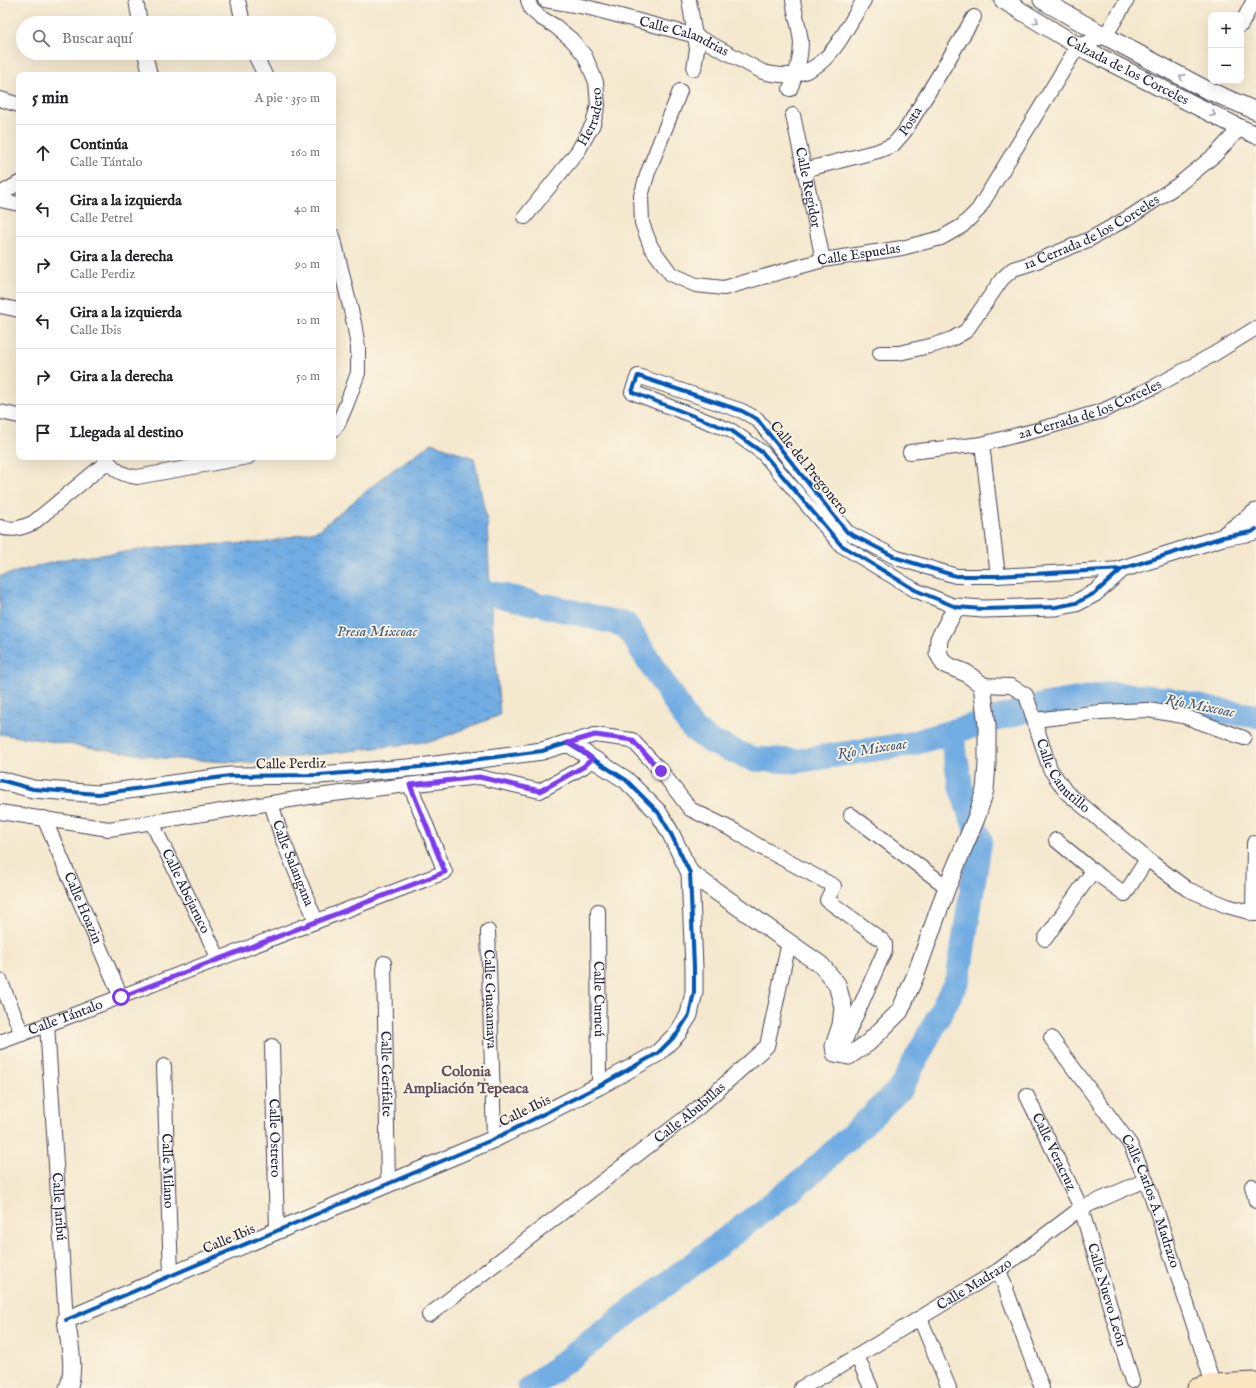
<!DOCTYPE html>
<html lang="es">
<meta charset="utf-8">
<style>
:root{--surface:#fff;--page:#f2f2f2;--text:#202124;--muted:#757577;--line:#e0e0e0}
body{margin:0;font-family:"IM FELL English",serif;background:var(--page);color:var(--text)}
.controls{position:absolute;right:12px;top:12px;display:grid;overflow:hidden;border-radius:8px;box-shadow:0 4px 16px #0002}
.controls button{width:36px;height:36px;display:grid;place-items:center;padding:0;border:0;border-bottom:1px solid var(--line);background:var(--surface);color:var(--text);font:20px sans-serif}
.stop{position:absolute;width:12px;height:12px;margin:-9px;border:3px solid #7c3aed;border-radius:50%;background:#fff}
.stop.end{background:#7c3aed;border-color:#fff;box-shadow:0 1px 4px #0008}
.list{margin:0;padding:0;list-style:none}
h2{display:flex;justify-content:space-between;align-items:center;height:52px;margin:0;padding:0 16px;font-size:17px}
h2 small{font-size:13px;font-weight:400;color:var(--muted)}
.list li{display:grid;grid-template-columns:26px 1fr auto;gap:12px;align-items:center;box-sizing:border-box;height:56px;padding:0 16px;border-top:1px solid var(--line)}
.list b{display:block;font-size:15px;white-space:nowrap}
.list p{margin:0;font-size:13px;white-space:nowrap;color:var(--muted)}
.list em{font-size:13px;font-style:normal;color:var(--muted)}
.icon{flex:none;width:22px;height:22px;fill:none;stroke:currentColor;stroke-width:2;stroke-linecap:round;stroke-linejoin:round}
.map{position:relative;flex:none;width:1256px;height:1388px;overflow:hidden}
.search{position:absolute;background:var(--surface);box-shadow:0 4px 16px #0002;left:16px;top:16px;width:320px;height:44px;display:flex;align-items:center;gap:10px;box-sizing:border-box;padding:0 14px;border-radius:22px;color:var(--muted);font-size:15px}
.panel{position:absolute;background:var(--surface);box-shadow:0 4px 16px #0002;left:16px;top:72px;width:320px;height:388px;border-radius:8px}
.map>svg:first-child{display:block}
</style>
<div class="map">
<svg width="1256" height="1388" viewBox="0 0 1256 1388">
<defs>
<pattern id="water-ripples" width="26" height="14" patternUnits="userSpaceOnUse"><rect width="26" height="14" fill="#71ace2"/><path d="M2 4q2-2 4 0t4 0M15 11q2-2 4 0t4 0" fill="none" stroke="#5c8cb8"/></pattern>
</defs>
<rect width="100%" height="100%" fill="#fcf5e5"/>
<filter id="ink" filterUnits="userSpaceOnUse"><feTurbulence type="fractalNoise" baseFrequency=".025" numOctaves="2"/><feDisplacementMap in="SourceGraphic" scale="8" xChannelSelector="R" yChannelSelector="G"/><feConvolveMatrix kernelMatrix="1 2 1 2 8 2 1 2 1" color-interpolation-filters="sRGB"/></filter>
<filter id="wash" filterUnits="userSpaceOnUse"><feTurbulence type="fractalNoise" baseFrequency=".012" numOctaves="4" result="noise"/><feDisplacementMap in="SourceGraphic" scale="16" xChannelSelector="R" yChannelSelector="G"/><feGaussianBlur stdDeviation="0.9" result="paint"/><feColorMatrix in="noise" values="0 0 0 0 0 0 0 0 0 0 0 0 0 0 0 0 0 1.4 0 .05"/><feComposite in="paint" operator="in"/></filter>
<g filter="url(#wash)">
<rect width="100%" height="100%" fill="#f4e8ce"/>
<path fill="url(#water-ripples)" stroke="#4a678e" d="M432 443 474 458 487 522 490 593 500 715 433 741 248 763 162 758 0 734V576L66 559 175 546 264 543 319 530 387 474Z"/>
<g fill="none" stroke-linecap="round" stroke-linejoin="round">
<g stroke="#71ace2" stroke-width="25">
<path d="M490 593 533 603"/>
<path d="M547 606 626 625 691 727 709 741 753 759 796 761 910 744 1044 705 1111 694 1167 699 1207 709 1256 716"/>
<path d="M530 1388 806 1178 901 1088 958 979 980 839 961 788 951 732"/>
</g>
</g>
</g>
<g filter="url(#ink)">
<g fill="none" stroke-linecap="round" stroke-linejoin="round">
<defs>
<g id="minor">
<path d="M136 0 140 23"/>
<path d="M238 0 243 23"/>
<path id="s1" d="M545 0 586 7 696 36 763 72C822 88 838 42 864 0"/>
<path d="M689 0 697 49 694 69"/>
<path d="M1241 25 1254 0"/>
<path d="M145 53 150 75"/>
<path d="M254 53 265 75"/>
<path d="M790 89C796 75 801 59 801 43 800 29 795 14 793 0"/>
<path id="s2" d="M680 91 648 172 641 196 642 223 651 247 671 274 696 285 724 288 823 260 902 248 941 238 962 226 978 210 1078 46 1105 36 1127 0"/>
<path d="M0 99 19 105"/>
<path id="s3" d="M793 115 823 260"/>
<path id="s4" d="M804 170 878 151 893 145 905 131 974 17"/>
<path d="M0 194 19 183"/>
<path d="M0 200 19 204"/>
<path id="s5" d="M525 217 578 151 593 124 598 105 596 82 585 56 572 40 555 26 541 18 531 9 528 0"/>
<path d="M333 236 354 323 358 347V373L347 403 338 424 333 430"/>
<path d="M0 306 19 310"/>
<path id="s6" d="M880 353H899L934 345 952 339 966 331 1002 279 1013 269 1032 263 1090 239 1133 215 1178 185 1216 154 1240 128"/>
<path d="M0 412 19 416"/>
<path d="M982 444 998 576"/>
<path id="s7" d="M910 452 982 444 1041 429 1102 411 1156 386 1214 354 1256 328"/>
<path d="M105 457C114 470 121 475 137 477L248 457"/>
<path d="M0 527C13 531 21 528 33 523L108 461"/>
<path d="M956 607 915 590 841 545 763 453 732 431 632 392 638 376 742 411 757 419 847 532 897 558 956 576H998L1122 569"/>
<path id="s8" d="M982 685 1011 686 1026 695 1050 769 1066 792 1147 859 1187 889 1227 906 1256 914"/>
<path d="M1035 720 1100 712 1148 710 1183 716 1244 738"/>
<path d="M568 743 595 735 632 740 661 771 690 809 735 831 757 845 834 886 827 900 883 941 885 944V950L839 1054"/>
<path id="s9" d="M271 803 282 838 316 921"/>
<path d="M0 812 109 829 309 797 407 785 479 777 540 791 583 767 592 759"/>
<path d="M851 815 947 887"/>
<path id="s10" d="M44 818 121 997"/>
<path id="s11" d="M152 823 219 959"/>
<path d="M1056 840 1093 871 1125 894 1147 859"/>
<path id="s12" d="M598 911 599 1086"/>
<path d="M1253 914 1254 843"/>
<path id="s13" d="M488 931 494 1139"/>
<path d="M1045 939 1093 871"/>
<path id="s14" d="M384 963 388 1184"/>
<path d="M0 980 22 1034"/>
<path id="s15" d="M47 1024 66 1320"/>
<path id="s16" d="M1051 1038 1130 1144 1146 1180 1158 1215 1213 1384"/>
<path id="s17" d="M0 1042 73 1015 445 872 410 785"/>
<path id="s18" d="M272 1046 277 1230"/>
<path id="s19" d="M164 1066 171 1275"/>
<path id="s20" d="M1027 1096 1081 1208 1132 1381"/>
<path d="M1252 1186 1256 1201"/>
<path d="M999 1270 1042 1388"/>
<path id="s21" d="M429 1315 698 1108 767 1046 789 942"/>
<path d="M920 1318 949 1388"/>
<path d="M857 1356 871 1388"/>
<path id="s22" d="M801 1388 839 1367 999 1270 1081 1208 1146 1180"/>
</g>
<g id="tertiary">
<path id="s23" d="M1003 0 1078 46 1240 128 1256 135"/>
<path d="M1042 0 1105 36 1205 89 1256 111"/>
<path d="M1226 534 1256 512"/>
<path d="M0 780 33 789 98 794 230 776 319 775 420 767 542 751 568 743 626 780 658 812 670 832 690 873 694 967V992L689 1015 677 1034 658 1053 599 1086 494 1139 66 1320C69 1340 76 1370 68 1388"/>
<path d="M690 873 821 965 837 984 843 1007 841 1025 834 1046 835 1053 849 1056 868 1043 900 1011 916 974 947 887 977 816 985 790 987 764V725L982 685 966 673 944 664 938 653 939 639 956 607 983 609 1056 607 1076 603 1095 593 1122 569 1223 537 1252 532 1256 529"/>
</g>
<path id="secondary" d="M1197 1388 1213 1384 1256 1382"/>
</defs>
<use href="#minor" stroke="#424051" stroke-width="16"/>
<use href="#tertiary" stroke="#424051" stroke-width="19"/>
<use href="#secondary" stroke="#424051" stroke-width="21"/>
<use href="#minor" stroke="#fff" stroke-width="14"/>
<use href="#tertiary" stroke="#fff" stroke-width="17"/>
<use href="#secondary" stroke="#fbe6c3" stroke-width="19"/>
<defs>
<g id="cycleway">
<path d="M1122 569 1095 593 1076 603 1056 607 983 609 956 607 915 590 841 545 763 453 732 431 632 392 638 376 742 411 757 419 847 532 897 558 956 576H998L1122 569 1223 537 1252 532 1256 529"/>
<path d="M0 780 33 789 98 794 230 776 319 775 420 767 542 751 568 743 626 780 658 812 670 832 690 873 694 967V992L689 1015 677 1034 658 1053 599 1086 494 1139 66 1320"/>
</g>
</defs>
<use href="#cycleway" stroke="#fcf5e5" stroke-width="6"/>
<use href="#cycleway" stroke="#0057b8" stroke-width="4"/>
</g>
<defs><path id="oneway-chevron" d="M-2-3.5L2.5 0L-2 3.5" fill="none" stroke-width="1.6" stroke-linecap="round" stroke-linejoin="round"/></defs>
<g stroke="#9c9ca7">
<use href="#oneway-chevron" transform="translate(1036 21) rotate(32)"/>
<use href="#oneway-chevron" transform="translate(1182 77) rotate(-152)"/>
<use href="#oneway-chevron" transform="translate(1213 114) rotate(27)"/>
</g>
</g>
<g fill="none" stroke-linecap="round" stroke-linejoin="round" filter="url(#ink)">
<path stroke="#7c3aed" stroke-width="5" d="M121 997 445 872 410 785 479 777 540 791 583 767 592 759 581 750 568 743 595 735 632 740 661 771"/>
</g>
<g text-anchor="middle" dominant-baseline="central" stroke-width="3.5" stroke-linejoin="round" paint-order="stroke">
<g font-size="14" fill="#22223b" stroke="#fcf5e5">
<text stroke="none"><textPath href="#s1" startOffset="144">Calle Calandrias</textPath></text>
<text stroke="none"><textPath href="#s23" startOffset="143">Calzada de los Corceles</textPath></text>
<text stroke="none"><textPath href="#s5" startOffset="122">Herradero</textPath></text>
<text stroke="none"><textPath href="#s4" startOffset="122">Posta</textPath></text>
<text stroke="none"><textPath href="#s3" startOffset="74">Calle Regidor</textPath></text>
<text stroke="none"><textPath href="#s6" startOffset="255">1a Cerrada de los Corceles</textPath></text>
<text stroke="none"><textPath href="#s2" startOffset="393">Calle Espuelas</textPath></text>
<text stroke="none"><textPath href="#s7" startOffset="186">2a Cerrada de los Corceles</textPath></text>
<text transform="translate(809 468) rotate(51)">Calle del Pregonero</text>
<text transform="translate(291 764) rotate(-1)">Calle Perdiz</text>
<text stroke="none"><textPath href="#s8" startOffset="137">Calle Canutillo</textPath></text>
<text stroke="none"><textPath href="#s9" startOffset="64">Calle Salangana</textPath></text>
<text stroke="none"><textPath href="#s11" startOffset="76">Calle Abejaruco</textPath></text>
<text stroke="none"><textPath href="#s10" startOffset="98">Calle Hoazin</textPath></text>
<text stroke="none"><textPath href="#s13" startOffset="68">Calle Guacamaya</textPath></text>
<text stroke="none"><textPath href="#s12" startOffset="88">Calle Curucú</textPath></text>
<text stroke="none"><textPath href="#s17" startOffset="70">Calle Tántalo</textPath></text>
<text stroke="none"><textPath href="#s14" startOffset="111">Calle Gerifalte</textPath></text>
<text transform="translate(525 1111) rotate(-26)">Calle Ibis</text>
<text stroke="none"><textPath href="#s21" startOffset="330">Calle Abubillas</textPath></text>
<text stroke="none"><textPath href="#s18" startOffset="92">Calle Ostrero</textPath></text>
<text stroke="none"><textPath href="#s20" startOffset="62">Calle Veracruz</textPath></text>
<text stroke="none"><textPath href="#s19" startOffset="105">Calle Milano</textPath></text>
<text stroke="none"><textPath href="#s16" startOffset="193">Calle Carlos A. Madrazo</textPath></text>
<text stroke="none"><textPath href="#s15" startOffset="183">Calle Jaribú</textPath></text>
<text transform="translate(229 1239) rotate(-23)">Calle Ibis</text>
<text stroke="none"><textPath href="#s22" startOffset="202">Calle Madrazo</textPath></text>
<text stroke="none"><textPath href="#s20" startOffset="215">Calle Nuevo León</textPath></text>
</g>
<g font-size="15" font-style="italic" fill="#42597e" stroke="#fcf5e5">
<text x="377" y="631">Presa Mixcoac</text>
<text transform="translate(1200 706) rotate(11)">Río Mixcoac</text>
<text transform="translate(872 749) rotate(-9)">Río Mixcoac</text>
</g>
<g font-size="15" font-weight="bold" fill="#62505f" stroke="#fcf5e5">
<text x="466" y="1071">Colonia<tspan x="466" dy="17">Ampliación Tepeaca</tspan></text>
</g>
</g>
</svg>
<div class="controls">
<button>+</button>
<button>−</button>
</div>
<div class="stop" style="left:121px;top:997px"></div>
<div class="stop end" style="left:661px;top:771px"></div>
<div class="search"><svg class="icon" aria-label="search" viewBox="0 0 24 24"><circle cx="10" cy="10" r="6"/><path d="M15 15l6 6"/></svg>Buscar aquí</div>
<section class="panel">
<h2>5 min<small>A pie · 350 m</small></h2>
<ul class="list">
<li><svg class="icon" aria-label="ahead" viewBox="0 0 24 24"><path d="M12 20V5M6 11l6-6 6 6"/></svg><div><b>Continúa</b><p>Calle Tántalo</p></div><em>160 m</em></li>
<li><svg class="icon" aria-label="left" viewBox="0 0 24 24"><path d="M17 20v-9H6M10 6l-5 5 5 5"/></svg><div><b>Gira a la izquierda</b><p>Calle Petrel</p></div><em>40 m</em></li>
<li><svg class="icon" aria-label="right" viewBox="0 0 24 24"><path d="M7 20v-9h11M14 6l5 5-5 5"/></svg><div><b>Gira a la derecha</b><p>Calle Perdiz</p></div><em>90 m</em></li>
<li><svg class="icon" aria-label="left" viewBox="0 0 24 24"><path d="M17 20v-9H6M10 6l-5 5 5 5"/></svg><div><b>Gira a la izquierda</b><p>Calle Ibis</p></div><em>10 m</em></li>
<li><svg class="icon" aria-label="right" viewBox="0 0 24 24"><path d="M7 20v-9h11M14 6l5 5-5 5"/></svg><div><b>Gira a la derecha</b></div><em>50 m</em></li>
<li><svg class="icon" aria-label="arrive" viewBox="0 0 24 24"><path d="M6 21V4h12l-3 4 3 4H6"/></svg><div><b>Llegada al destino</b></div></li>
</ul>
</section>
</div>
